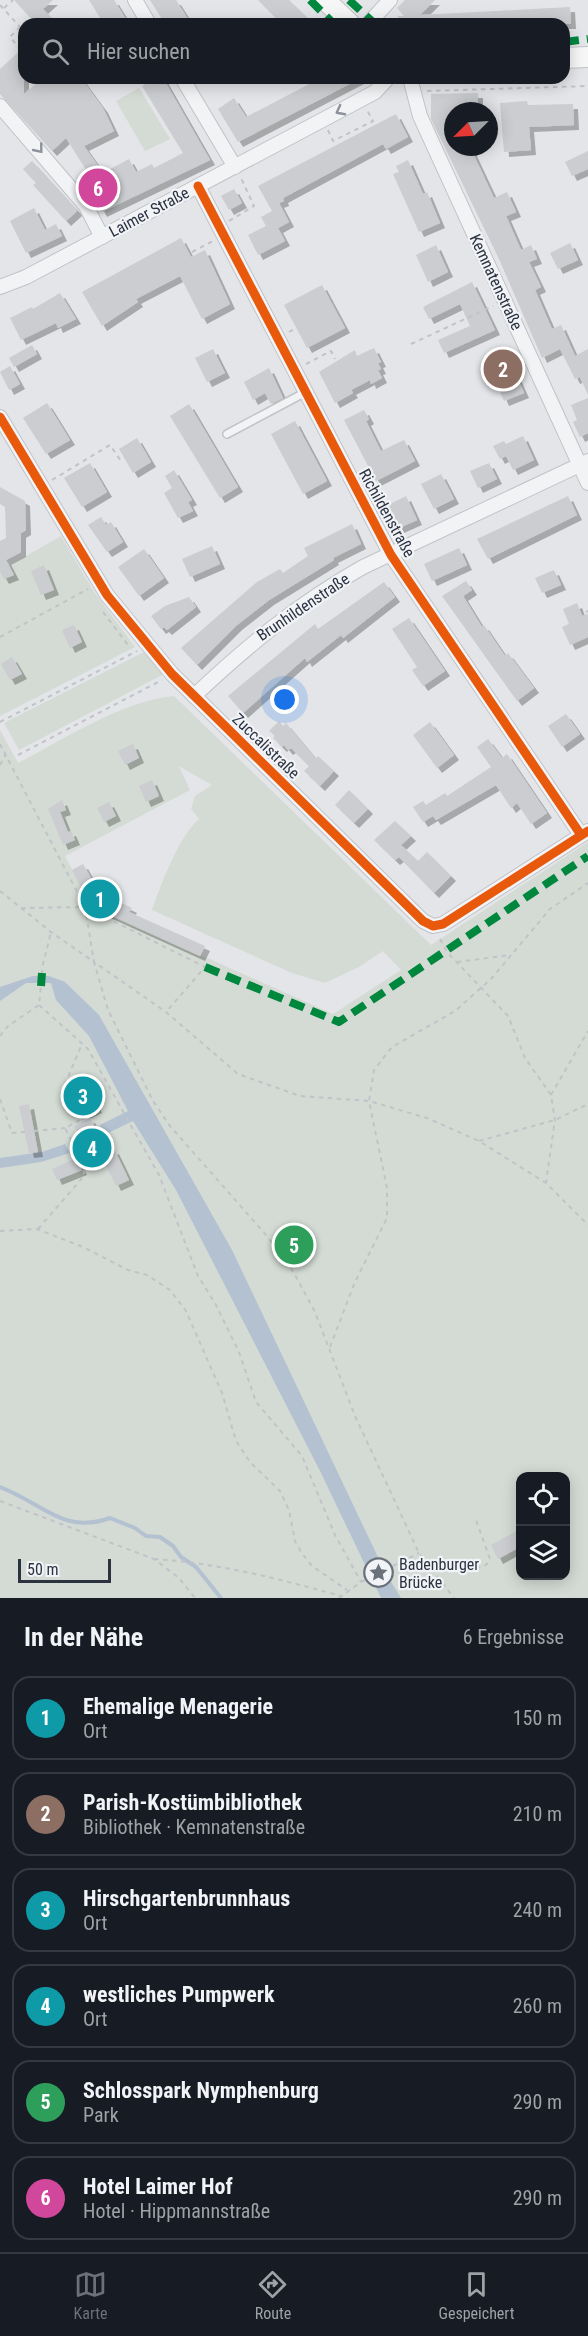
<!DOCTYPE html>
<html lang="de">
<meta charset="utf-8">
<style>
:root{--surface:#171b24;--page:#242831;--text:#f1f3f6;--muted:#9ea1a6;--line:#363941;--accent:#6b717b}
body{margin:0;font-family:"Roboto Condensed",sans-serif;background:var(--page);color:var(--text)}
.controls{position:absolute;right:18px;bottom:18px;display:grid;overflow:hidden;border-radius:12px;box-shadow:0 3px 15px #0003}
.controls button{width:54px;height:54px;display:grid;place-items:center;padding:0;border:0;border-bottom:2px solid var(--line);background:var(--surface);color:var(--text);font:30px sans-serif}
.compass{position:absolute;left:444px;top:102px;width:54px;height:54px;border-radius:50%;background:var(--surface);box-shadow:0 3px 15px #0003;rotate:246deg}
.scale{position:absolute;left:18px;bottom:15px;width:93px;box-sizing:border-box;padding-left:6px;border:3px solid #2b3240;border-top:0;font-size:16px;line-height:21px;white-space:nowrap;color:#2b3240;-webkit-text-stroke:4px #f1f3f7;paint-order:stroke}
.you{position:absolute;left:285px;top:700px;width:21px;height:21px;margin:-15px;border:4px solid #fff;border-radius:50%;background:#1a73e8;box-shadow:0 0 0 9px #1a73e833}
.badge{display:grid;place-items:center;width:39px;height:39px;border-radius:50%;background:var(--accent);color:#fff;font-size:20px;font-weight:700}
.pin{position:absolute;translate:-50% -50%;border:3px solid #fff;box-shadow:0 2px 6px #0006}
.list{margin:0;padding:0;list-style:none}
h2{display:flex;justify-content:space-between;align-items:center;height:78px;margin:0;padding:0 24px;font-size:26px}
h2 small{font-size:20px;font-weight:400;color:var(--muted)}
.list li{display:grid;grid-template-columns:39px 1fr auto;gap:18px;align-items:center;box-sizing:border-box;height:84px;margin:0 12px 12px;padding:0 12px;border:2px solid var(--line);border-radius:18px}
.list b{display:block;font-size:22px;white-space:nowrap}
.list p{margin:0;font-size:20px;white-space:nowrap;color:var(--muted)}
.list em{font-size:20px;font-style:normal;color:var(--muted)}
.icon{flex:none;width:33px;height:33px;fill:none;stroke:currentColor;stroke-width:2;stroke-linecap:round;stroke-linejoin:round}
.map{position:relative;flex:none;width:588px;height:1598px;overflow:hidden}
.search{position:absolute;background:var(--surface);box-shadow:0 3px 15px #0003;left:18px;right:18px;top:18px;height:66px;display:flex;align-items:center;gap:15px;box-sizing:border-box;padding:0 21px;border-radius:18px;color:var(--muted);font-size:22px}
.sheet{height:654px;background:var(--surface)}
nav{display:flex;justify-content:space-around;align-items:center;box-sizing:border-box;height:84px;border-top:2px solid var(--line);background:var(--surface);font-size:16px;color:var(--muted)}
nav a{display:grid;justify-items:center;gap:3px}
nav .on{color:var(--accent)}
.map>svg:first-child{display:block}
</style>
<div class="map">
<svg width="588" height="1598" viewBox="0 0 588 1598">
<defs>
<filter id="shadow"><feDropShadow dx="5" dy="5" stdDeviation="0" flood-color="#0004"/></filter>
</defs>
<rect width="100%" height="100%" fill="#e3e5e8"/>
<g fill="#d4dbd4" fill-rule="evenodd">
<path d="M139 88 170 139 145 151 116 101Z"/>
<path d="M61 536 94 592 135 647 0 716V571Z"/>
<path d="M144 652 164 674 19 750 4 723Z"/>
<path d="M174 696 431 945 588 842V1598H0V730L18 763C67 738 119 702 174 696ZM179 766 212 785 195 796 191 809 199 819C179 836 161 884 152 910L292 973 325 983 359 967 383 951 401 970 333 1014 91 906 65 856 190 790ZM520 1476H566V1576H520Z"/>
</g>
<g fill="#b3c1d1">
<path d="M33 976H49L65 982 99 1015 232 1250 386 1574 401 1598H381L320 1471 176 1190 133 1121 106 1134 101 1133 100 1125 128 1111 89 1036 56 1000 51 983H26L0 1001V987Z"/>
<path d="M65 1144 70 1153 41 1162 0 1168V1158L42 1152Z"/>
</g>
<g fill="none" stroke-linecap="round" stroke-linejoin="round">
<path stroke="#b3c1d1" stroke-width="4" d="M0 1487C43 1503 63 1535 110 1518L135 1528 146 1536 160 1537 173 1546 181 1557 196 1567 221 1598"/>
</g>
<g fill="#cbcdd0" filter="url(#shadow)">
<path d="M14 0H53L43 9 57 24H36Z"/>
<path d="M89 0H114L129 24H104Z"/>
<path d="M150 0H176L191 24H165Z"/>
<path d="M258 0H289L314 24H282Z"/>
<path d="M405 0H435L420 15 570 7 571 24H398V16H404L397 8Z"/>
<path d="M24 47V94L43 78H81L103 108 114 131 84 146 103 173 129 159 136 172 152 164 154 168 183 153 142 86 155 78H163L210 160 102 212 96 200H93L84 190 77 178 88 173 66 138 52 151 0 94V69Z"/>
<path d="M321 78H361L238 142 218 109 234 98 246 117Z"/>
<path d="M478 93V111H453V147H470L494 198 507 192 516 212 506 216 521 250 531 245 537 259 529 262 541 287 535 290 552 329 561 325 575 356 588 349V395L580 377 575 379 560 349 542 358 499 259 431 119V94Z"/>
<path d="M527 101 528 105 573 104 574 125 529 127 531 150 504 152 500 103Z"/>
<path d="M396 114 408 137 386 149 383 144 283 198 284 201 279 203 289 222 278 228 285 241 258 255 248 235 266 226 261 217 272 211 258 186Z"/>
<path d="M588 151V169L572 176 565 162Z"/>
<path d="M408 160 423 194 427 192 440 223 419 232 393 174 399 172 396 166Z"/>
<path d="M32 161 76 209 77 211 66 221 33 185 36 183 23 169Z"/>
<path d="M234 189 242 203 229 210 221 196Z"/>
<path d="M34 208 45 230 56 224 62 236 26 253 10 221Z"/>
<path d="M181 238 191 257 205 250 230 304 202 319 180 276 136 299 138 302 102 326 82 292Z"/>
<path d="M570 243 578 260 558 269 550 253Z"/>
<path d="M436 245 448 272 428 282 416 255Z"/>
<path d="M472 282 495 330 444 353 438 340 470 326 460 304 429 319 423 307Z"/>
<path d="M322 285 345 328 307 348 284 305Z"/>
<path d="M60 293 76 319 58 328 56 323 21 340 10 318 32 307 33 309Z"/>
<path d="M32 345 37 354 14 367 9 358Z"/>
<path d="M374 348 381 362 378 363 381 369 378 370 382 378 371 384 370 380 351 390 353 393 335 403 319 372 355 350 357 356Z"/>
<path d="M213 349 225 373 207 382 195 358Z"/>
<path d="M505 351 524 393 504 401 486 360Z"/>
<path d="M10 366 20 384 9 390 0 372Z"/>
<path d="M269 368 283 398 271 404 265 393 253 400 244 382Z"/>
<path d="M588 398V433L580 437 573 422 577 420 571 405Z"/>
<path d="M47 403 70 440 46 454 23 418Z"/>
<path d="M189 404 238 487 220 498 170 416Z"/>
<path d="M364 410 369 419 366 421 381 451 404 440 415 461 376 481 344 420Z"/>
<path d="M295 421 327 481 303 494 271 434Z"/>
<path d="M523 436 534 460 513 470 506 456 500 459 493 446 504 441 506 444Z"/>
<path d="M137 438 151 462 133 473 119 449Z"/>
<path d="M90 463 107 492 82 507 64 478Z"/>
<path d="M489 463 497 479 478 488 470 471Z"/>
<path d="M174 470 192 500 188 502 193 511 178 518 164 493 172 488 165 476Z"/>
<path d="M441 474 454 499 434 509 421 484Z"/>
<path d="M0 487 25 501 26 530 21 533V552L6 560 14 575 4 579 0 572V541L6 538 5 507 0 504Z"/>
<path d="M406 496 417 520 399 528 388 505Z"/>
<path d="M568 496 577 515 488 559 477 539Z"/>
<path d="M101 517 106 525 111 522 123 542 107 552 88 525Z"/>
<path d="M352 524 361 544 333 558 334 560 269 600 237 625 197 665 181 648 257 582 280 569 283 573 308 556 304 548Z"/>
<path d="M212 546 220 564 190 577 182 559Z"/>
<path d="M459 548 467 565 432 581 424 564Z"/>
<path d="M144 549 164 578 139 596 118 567Z"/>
<path d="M44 565 54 590 41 595 31 571Z"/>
<path d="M554 570 561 585 542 593 535 578Z"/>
<path d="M466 581 472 590 463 596 482 627 484 625 505 656 508 653 534 688 517 701 442 596Z"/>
<path d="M384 582 395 597 343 638 341 635 307 662 305 658 243 713 228 696 315 624 318 629Z"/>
<path d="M189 597 196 607 167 630 164 627 161 629 151 616 165 606Z"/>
<path d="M577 603 582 616 588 614V637L570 645 562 627 569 624 563 609Z"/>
<path d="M409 618 445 671 423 686 412 670 417 667 392 629Z"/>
<path d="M74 625 82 642 70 648 62 630Z"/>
<path d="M12 657 22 674 10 680 1 664Z"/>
<path d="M566 714 580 734 562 747 548 726Z"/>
<path d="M279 721 283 726 286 723 316 759 318 756 334 771 320 786 304 771 309 766 291 748 288 750 284 745 282 747 273 738 275 736 269 731Z"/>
<path d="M430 722 454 755 437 768 413 735Z"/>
<path d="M488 739 502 758 507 754 547 813 531 824 517 803 511 808 496 785 436 820 433 816 423 822 413 807 423 801 426 805 445 793 447 796 491 767 477 747Z"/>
<path d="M133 744 139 758 125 765 118 751Z"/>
<path d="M152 780 159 796 146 802 139 786Z"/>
<path d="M349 790 368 809 354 823 335 805Z"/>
<path d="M62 800 66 810 60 812 68 832 71 831 75 840 63 845 48 809Z"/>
<path d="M109 802 116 816 104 822 97 808Z"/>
<path d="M395 821 411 836 401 845 418 861 427 852 451 876 434 893 399 857 395 860 374 840Z"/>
<path d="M83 864 99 892 132 908 129 912 205 946 200 956 90 906 72 870Z"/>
<path d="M82 1078 97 1108 85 1114 70 1084Z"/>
<path d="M29 1104 38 1152 29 1153 19 1106Z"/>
<path d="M90 1118 106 1149 86 1159 75 1137 79 1136 74 1126Z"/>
<path d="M114 1149 129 1180 116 1186 101 1155Z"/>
<path d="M76 1158 82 1170 57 1180 52 1169Z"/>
<path d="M520 1529V1547L498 1559 491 1545Z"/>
</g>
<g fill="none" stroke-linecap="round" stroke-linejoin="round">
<defs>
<path id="service" d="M227 434 304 393"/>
<g id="minor">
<path d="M135 0 149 24"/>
<path d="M368 24 390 0"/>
<path d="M182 78 235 167"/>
<path d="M410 78 420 116 588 483"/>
<path d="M0 106 86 206 102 237"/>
<path d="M198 186 391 555 581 835"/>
<path d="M0 287 26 277 347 107 375 92 388 78"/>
<path d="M0 417 107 595 172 674 423 921 433 926 443 924 588 831"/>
<path d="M194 696C247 646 299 603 363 567L588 461"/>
</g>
<g id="secondary">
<path d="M325 0 350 24"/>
<path d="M564 58 588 57"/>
</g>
</defs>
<use href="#service" stroke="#c1c3c6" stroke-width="10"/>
<use href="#minor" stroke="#c1c3c6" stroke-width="16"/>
<use href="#secondary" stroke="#c1c3c6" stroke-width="22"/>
<g stroke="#c2c3c8" stroke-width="2" stroke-dasharray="4.5 4.5" stroke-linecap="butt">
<path d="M0 5 20 27"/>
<path d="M4 8 13 0"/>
<path d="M21 50 10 37 28 19 33 24"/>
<path d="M427 91 588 86"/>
<path d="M328 130 333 141 373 121 367 110"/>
<path d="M229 221 254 206 241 178"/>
<path d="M192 252 213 241"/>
<path d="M289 332 296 328"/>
<path d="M411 344 493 306"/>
<path d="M306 364 331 351 335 359"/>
<path d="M52 480 110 445 121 461"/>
<path d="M103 612 128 645"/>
<path d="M586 612 588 611"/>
<path d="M0 637 88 589"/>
<path d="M0 722 137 651"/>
<path d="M0 744 85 907 205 967 166 1012"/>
<path d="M18 755 162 680"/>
<path d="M0 765 6 754"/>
<path d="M0 891 51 932 94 962 108 1010 153 1101 170 1126 267 1236 294 1273 315 1312 355 1416 419 1553 454 1598"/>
<path d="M21 908 85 907 94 962 166 1012 238 1074 300 1096 369 1101 427 1118 479 1141 546 1183 588 1225"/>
<path d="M440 939 447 952 508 1016 525 1058 551 1095 555 1120 546 1182"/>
<path d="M457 962 510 955"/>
<path d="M39 1005 88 1049 130 1124 159 1175 198 1276 215 1303 239 1352 256 1402 302 1456 335 1535 361 1582"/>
<path d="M0 1036 8 1026 39 1005 43 964 51 932"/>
<path d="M551 1095 588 1031"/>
<path d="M0 1099 12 1133 25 1132"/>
<path d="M82 1119 90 1115"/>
<path d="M34 1131 65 1128"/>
<path d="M479 1141 555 1120 588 1104"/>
<path d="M83 1163 115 1147"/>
<path d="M38 1229 84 1176 83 1163 65 1128 82 1119 65 1084 82 1044"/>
<path d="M0 1231 37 1229 83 1247 128 1270 147 1275 170 1290 186 1311 222 1393 236 1441 250 1462 280 1491 289 1510 295 1541 301 1552 312 1566 347 1590"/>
<path d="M330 1347 355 1282 387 1218V1188L369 1101 374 1070 392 1047 455 1011 491 979 550 909 588 883"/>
<path d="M0 1501 154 1559 179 1578 195 1598"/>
<path d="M154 1559C219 1563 279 1579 341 1596"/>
<path d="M432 1571C438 1569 444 1565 451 1565 463 1564 483 1575 490 1559L476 1520"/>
<path d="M339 1598 361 1582 419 1553"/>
</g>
<use href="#service" stroke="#f2f3f5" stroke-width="7"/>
<use href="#minor" stroke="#f2f3f5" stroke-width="14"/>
<use href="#secondary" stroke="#f6f6f7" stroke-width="20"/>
<g stroke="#00873e" stroke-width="8" stroke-dasharray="15 8" stroke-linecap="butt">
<path d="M310 0 334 24"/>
<path d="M349 0 375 24"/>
<path d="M564 42 588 39"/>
<path d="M205 967 339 1022 588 856"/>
<path d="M41 986 42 973"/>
</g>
<defs>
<g id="cycleway">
<path d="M198 186 391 555 581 835"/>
<path d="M0 417 107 595 172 674 423 921 433 926 443 924 588 831"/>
</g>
</defs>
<use href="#cycleway" stroke="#f1f3f7" stroke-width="13"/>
<use href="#cycleway" stroke="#e8590c" stroke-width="9"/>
</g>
<defs><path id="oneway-chevron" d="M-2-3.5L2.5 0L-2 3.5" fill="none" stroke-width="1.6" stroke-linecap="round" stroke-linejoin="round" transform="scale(1.5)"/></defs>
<g stroke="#8e929a">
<use href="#oneway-chevron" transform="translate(340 111) rotate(152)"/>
<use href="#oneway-chevron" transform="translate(39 149) rotate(51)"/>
</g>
<defs>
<symbol id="sight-ring" viewBox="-11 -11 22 22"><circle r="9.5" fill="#f1f3f7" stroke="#6b717b" stroke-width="1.5"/><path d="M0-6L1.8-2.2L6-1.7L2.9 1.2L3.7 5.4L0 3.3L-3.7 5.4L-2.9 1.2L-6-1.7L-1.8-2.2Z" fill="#6b717b"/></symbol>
</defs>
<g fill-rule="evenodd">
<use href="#sight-ring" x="362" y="1556" width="33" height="33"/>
</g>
<g text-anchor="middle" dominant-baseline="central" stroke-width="4.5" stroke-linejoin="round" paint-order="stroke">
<g font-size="16" fill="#2b3240" stroke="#f1f3f7">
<text transform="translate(149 212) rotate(-28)">Laimer Straße</text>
<text transform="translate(496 282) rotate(65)">Kemnatenstraße</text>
<text transform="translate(387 513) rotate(61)">Richildenstraße</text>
<text transform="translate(303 607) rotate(-34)">Brunhildenstraße</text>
<text transform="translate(266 746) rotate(44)">Zuccalistraße</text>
</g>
<g font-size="16" fill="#2b3240" stroke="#f1f3f7" text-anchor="start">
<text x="399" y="1564">Badenburger<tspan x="399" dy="18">Brücke</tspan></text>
</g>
</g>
</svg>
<div class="controls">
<button><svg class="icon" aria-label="locate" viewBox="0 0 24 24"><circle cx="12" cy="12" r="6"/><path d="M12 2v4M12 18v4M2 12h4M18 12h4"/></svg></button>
<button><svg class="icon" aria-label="layers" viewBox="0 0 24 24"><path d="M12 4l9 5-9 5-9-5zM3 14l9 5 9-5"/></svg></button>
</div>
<svg class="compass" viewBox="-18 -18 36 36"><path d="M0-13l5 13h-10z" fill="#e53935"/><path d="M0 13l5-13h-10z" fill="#9ea1a6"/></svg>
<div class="scale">50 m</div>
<div class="you"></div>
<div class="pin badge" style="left:100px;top:899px;background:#0f9aa8">1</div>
<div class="pin badge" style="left:503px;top:369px;background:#8d6e63">2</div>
<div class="pin badge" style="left:83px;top:1096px;background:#0f9aa8">3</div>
<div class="pin badge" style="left:92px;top:1148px;background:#0f9aa8">4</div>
<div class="pin badge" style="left:294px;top:1245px;background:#2e9e5b">5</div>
<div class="pin badge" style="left:98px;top:188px;background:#d1479c">6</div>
<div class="search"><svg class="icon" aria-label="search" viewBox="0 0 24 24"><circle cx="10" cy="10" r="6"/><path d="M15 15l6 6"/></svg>Hier suchen</div>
</div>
<section class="sheet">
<h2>In der Nähe<small>6 Ergebnisse</small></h2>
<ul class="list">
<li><span class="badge" style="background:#0f9aa8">1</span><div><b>Ehemalige Menagerie</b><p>Ort</p></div><em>150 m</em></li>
<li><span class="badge" style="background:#8d6e63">2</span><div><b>Parish-Kostümbibliothek</b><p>Bibliothek · Kemnatenstraße</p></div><em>210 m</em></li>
<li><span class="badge" style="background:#0f9aa8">3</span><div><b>Hirschgartenbrunnhaus</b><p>Ort</p></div><em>240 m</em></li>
<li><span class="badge" style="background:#0f9aa8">4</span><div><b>westliches Pumpwerk</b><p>Ort</p></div><em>260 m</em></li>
<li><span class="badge" style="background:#2e9e5b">5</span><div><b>Schlosspark Nymphenburg</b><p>Park</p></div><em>290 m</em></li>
<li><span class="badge" style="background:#d1479c">6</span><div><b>Hotel Laimer Hof</b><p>Hotel · Hippmannstraße</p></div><em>290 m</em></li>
</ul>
</section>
<nav>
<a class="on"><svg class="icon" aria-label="map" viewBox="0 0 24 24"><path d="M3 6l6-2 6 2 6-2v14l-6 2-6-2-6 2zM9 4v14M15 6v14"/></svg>Karte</a>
<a><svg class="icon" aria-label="directions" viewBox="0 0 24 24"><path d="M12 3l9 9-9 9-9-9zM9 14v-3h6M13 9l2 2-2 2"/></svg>Route</a>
<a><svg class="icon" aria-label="saved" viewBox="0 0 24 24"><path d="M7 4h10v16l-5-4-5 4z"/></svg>Gespeichert</a>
</nav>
